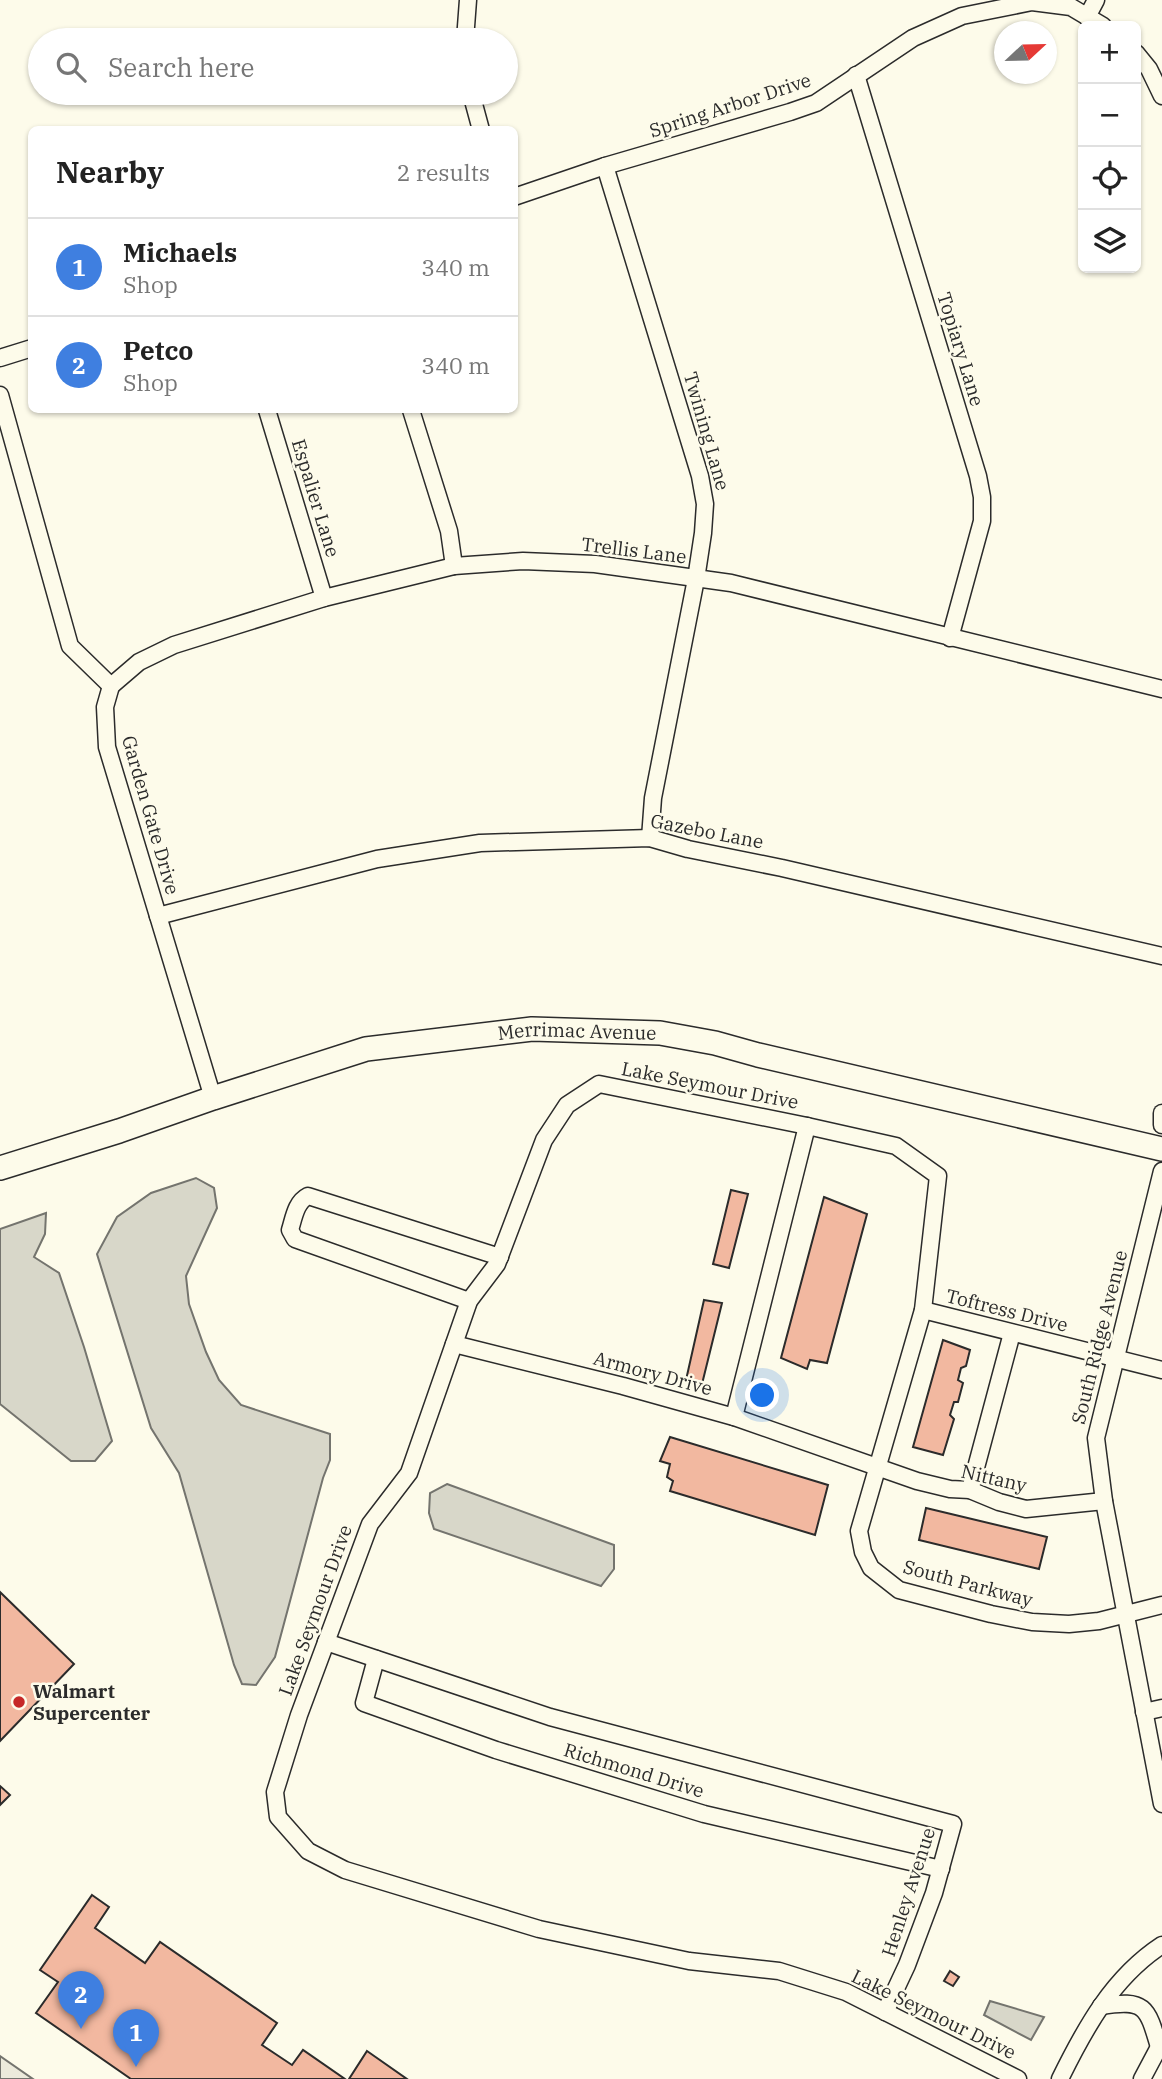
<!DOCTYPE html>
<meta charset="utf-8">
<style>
:root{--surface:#fff;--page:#f2f2f2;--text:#222;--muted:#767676;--line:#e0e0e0;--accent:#d93025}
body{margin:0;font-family:"IBM Plex Serif",serif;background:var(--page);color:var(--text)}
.controls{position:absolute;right:21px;top:21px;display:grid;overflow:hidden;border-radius:10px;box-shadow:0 2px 5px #0004}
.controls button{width:63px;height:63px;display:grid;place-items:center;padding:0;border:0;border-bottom:2px solid var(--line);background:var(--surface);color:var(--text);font:35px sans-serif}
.compass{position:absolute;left:994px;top:21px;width:63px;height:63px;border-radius:50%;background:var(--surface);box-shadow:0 2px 5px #0004;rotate:68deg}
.you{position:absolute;left:763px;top:1396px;width:24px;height:24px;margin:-18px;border:5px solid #fff;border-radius:50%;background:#1a73e8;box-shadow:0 0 0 10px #1a73e833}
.badge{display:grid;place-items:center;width:46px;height:46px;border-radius:50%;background:var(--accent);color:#fff;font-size:23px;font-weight:700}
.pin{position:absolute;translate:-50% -58px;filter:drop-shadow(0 2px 4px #0008)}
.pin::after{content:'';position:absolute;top:37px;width:24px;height:21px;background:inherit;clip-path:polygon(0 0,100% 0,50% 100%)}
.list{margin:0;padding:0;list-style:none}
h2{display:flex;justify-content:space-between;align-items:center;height:91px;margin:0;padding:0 28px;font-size:30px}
h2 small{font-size:23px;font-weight:400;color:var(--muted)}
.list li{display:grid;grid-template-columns:46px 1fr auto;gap:21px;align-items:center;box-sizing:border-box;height:98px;padding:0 28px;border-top:2px solid var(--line)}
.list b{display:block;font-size:26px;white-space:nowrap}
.list p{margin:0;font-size:23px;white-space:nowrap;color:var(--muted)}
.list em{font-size:23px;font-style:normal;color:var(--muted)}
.icon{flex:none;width:38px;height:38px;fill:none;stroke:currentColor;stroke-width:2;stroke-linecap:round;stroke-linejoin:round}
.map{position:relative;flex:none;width:1162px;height:2079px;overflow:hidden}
.search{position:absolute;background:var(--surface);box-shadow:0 2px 5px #0004;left:28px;top:28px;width:490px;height:77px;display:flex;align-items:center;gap:18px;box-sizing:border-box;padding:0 24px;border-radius:38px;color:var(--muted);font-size:26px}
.panel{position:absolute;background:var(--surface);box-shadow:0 2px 5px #0004;left:28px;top:126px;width:490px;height:287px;border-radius:10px}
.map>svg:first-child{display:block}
</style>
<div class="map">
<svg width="1162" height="2079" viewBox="0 0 1162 2079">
<rect width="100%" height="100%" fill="#fdfbea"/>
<path fill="#eceadb" stroke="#74746e" stroke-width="2" d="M0 2056 33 2079H0Z"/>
<g fill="#d8d7c9" stroke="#74746e" stroke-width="2">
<path d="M196 1178 214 1188 217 1208 186 1276 189 1304 206 1352 219 1380 241 1405 330 1434V1460L323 1478 275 1657 256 1685 242 1684 234 1665 179 1473 151 1428 97 1254 117 1217 151 1193Z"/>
<path d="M46 1213 45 1234 34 1257 59 1273 84 1347 112 1441 95 1461H71L0 1404V1229Z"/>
<path d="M447 1484 614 1545V1569L601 1586 434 1529 429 1513 430 1493Z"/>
<path d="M990 2001 1044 2017 1031 2040 984 2015Z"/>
</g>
<g fill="#f2b8a0" stroke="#2b2b2b" stroke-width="2">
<path d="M731 1190 748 1194 729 1268 713 1264Z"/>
<path d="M824 1197 867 1214 827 1363 810 1360 807 1369 781 1358Z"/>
<path d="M704 1300 722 1303 702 1384 686 1380Z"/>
<path d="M943 1340 970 1350 966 1366 961 1368 958 1380 963 1383 958 1402H954L950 1415 954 1419 943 1455 913 1447Z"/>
<path d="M670 1437 828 1485 815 1535 670 1491 673 1481 667 1477 670 1464 660 1461Z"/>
<path d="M926 1508 1047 1537 1039 1569 919 1540Z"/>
<path d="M0 1592 74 1664 0 1741Z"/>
<path d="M0 1786 10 1795 0 1805Z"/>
<path d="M92 1895 109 1907 95 1928 145 1963 160 1942 277 2023 262 2045 292 2065 303 2050 345 2079H131L36 2013 58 1982 40 1970Z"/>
<path d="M950 1971 959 1977 953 1986 944 1981Z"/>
<path d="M367 2051 407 2079H349Z"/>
</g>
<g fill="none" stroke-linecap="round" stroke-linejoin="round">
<defs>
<g id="street">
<path d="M1087 17 1096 0"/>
<path d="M465 40 468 0"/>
<path d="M1136 53 1149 69 1162 96"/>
<path d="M856 75 978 476 982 497V521L950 638"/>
<path d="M471 93 481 130"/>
<path d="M605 166 700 476 705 504 703 533 696 579 653 798 650 838"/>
<path d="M514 197 605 166 790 112 816 103 913 38 962 16 1032 2 1071 7 1103 26"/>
<path d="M0 358 32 348"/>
<path d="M0 395 70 646 111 686"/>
<path d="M267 410 324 598"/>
<path d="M411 410 449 531 454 566"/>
<path d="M111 686 139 662 174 645 324 598 454 566 523 561 595 564 731 583 1162 689"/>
<path d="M111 686 105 707 107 747 213 1098"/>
<path d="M158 916 377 859 480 843 650 838 688 849 782 868 1162 956"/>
<path d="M1162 1113V1125"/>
<path d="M1162 1171 1096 1438 1104 1501 1162 1804"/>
<path d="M469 1301 295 1239 290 1230C294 1217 296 1202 308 1196L500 1257"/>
<path d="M923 1310 1162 1370"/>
<path d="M454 1344 623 1386 734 1417 917 1481 950 1489 970 1490 999 1502 1026 1509 1104 1501"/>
<path d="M734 1417 807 1126"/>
<path d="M970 1490 1012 1333"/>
<path d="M326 1642 550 1717 953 1824 934 1893 907 1965 885 2012"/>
<path d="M376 1659 364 1703 496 1750 704 1814 941 1869"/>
<path d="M1144 1712 1162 1708"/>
<path d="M1101 2006C1145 1999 1147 2006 1159 2047"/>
<path d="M1018 2079 846 1992 779 1971 689 1961 539 1929 345 1870 308 1851 278 1817 275 1792 299 1715 370 1524 409 1473 469 1301 497 1264 544 1140 567 1105 599 1084 807 1126 896 1146 938 1176 923 1310 859 1531 863 1552 871 1568 899 1590 991 1614 1032 1622 1069 1624 1099 1621 1162 1605"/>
<path d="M1060 2079C1085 2028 1113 1977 1162 1945"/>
<path d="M1142 2079 1159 2047 1161 2037"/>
</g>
<g id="secondary">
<path id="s1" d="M0 1168 119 1131 213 1098 366 1049 532 1029 660 1033 715 1043 758 1055 1162 1149"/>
</g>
</defs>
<use href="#street" stroke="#2b2b2b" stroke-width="19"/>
<use href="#secondary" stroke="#2b2b2b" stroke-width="26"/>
<use href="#street" stroke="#fdfbea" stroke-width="16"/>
<use href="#secondary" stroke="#fdfbea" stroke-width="23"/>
</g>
<circle fill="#c62828" stroke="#fdfbea" stroke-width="2.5" cx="19" cy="1702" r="7"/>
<g text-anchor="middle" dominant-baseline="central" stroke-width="5" stroke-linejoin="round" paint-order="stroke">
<g font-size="19" fill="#2b2b2b" stroke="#fdfbea">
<text transform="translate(730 105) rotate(-18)">Spring Arbor Drive</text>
<text transform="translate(961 349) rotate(73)">Topiary Lane</text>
<text transform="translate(707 431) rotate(74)">Twining Lane</text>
<text transform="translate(316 498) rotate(73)">Espalier Lane</text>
<text transform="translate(634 550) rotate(7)">Trellis Lane</text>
<text transform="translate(151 815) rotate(74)">Garden Gate Drive</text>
<text transform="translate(707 831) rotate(11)">Gazebo Lane</text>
<text stroke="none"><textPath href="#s1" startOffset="597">Merrimac Avenue</textPath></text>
<text transform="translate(710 1085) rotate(11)">Lake Seymour Drive</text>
<text transform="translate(1007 1310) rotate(14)">Toftress Drive</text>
<text transform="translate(1099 1337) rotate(-76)">South Ridge Avenue</text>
<text transform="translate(653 1373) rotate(15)">Armory Drive</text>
<text transform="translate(994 1478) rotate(13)">Nittany</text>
<text transform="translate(968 1583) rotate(15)">South Parkway</text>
<text transform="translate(315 1610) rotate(-70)">Lake Seymour Drive</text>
<text transform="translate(634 1770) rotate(17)">Richmond Drive</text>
<text transform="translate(908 1892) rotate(-72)">Henley Avenue</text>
<text transform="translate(934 2014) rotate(26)">Lake Seymour Drive</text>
</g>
<g font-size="19" font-weight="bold" fill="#2b2b2b" stroke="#fdfbea" text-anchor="start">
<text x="33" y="1691">Walmart<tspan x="33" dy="22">Supercenter</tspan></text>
</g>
</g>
</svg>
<div class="controls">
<button>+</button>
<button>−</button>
<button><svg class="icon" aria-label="locate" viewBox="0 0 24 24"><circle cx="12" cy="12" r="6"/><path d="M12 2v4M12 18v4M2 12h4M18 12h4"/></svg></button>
<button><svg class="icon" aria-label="layers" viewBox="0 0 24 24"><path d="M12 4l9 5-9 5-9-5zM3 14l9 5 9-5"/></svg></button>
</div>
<svg class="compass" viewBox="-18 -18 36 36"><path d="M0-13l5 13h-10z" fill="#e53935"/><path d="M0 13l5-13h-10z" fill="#767676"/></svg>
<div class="you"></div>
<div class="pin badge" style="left:136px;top:2067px;background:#3f7fe0">1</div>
<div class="pin badge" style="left:81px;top:2029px;background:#3f7fe0">2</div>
<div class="search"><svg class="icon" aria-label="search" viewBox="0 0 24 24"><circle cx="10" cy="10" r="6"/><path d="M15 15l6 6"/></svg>Search here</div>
<section class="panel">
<h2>Nearby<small>2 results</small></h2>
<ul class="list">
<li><span class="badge" style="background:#3f7fe0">1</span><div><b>Michaels</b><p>Shop</p></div><em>340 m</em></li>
<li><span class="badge" style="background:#3f7fe0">2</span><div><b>Petco</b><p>Shop</p></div><em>340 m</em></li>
</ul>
</section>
</div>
